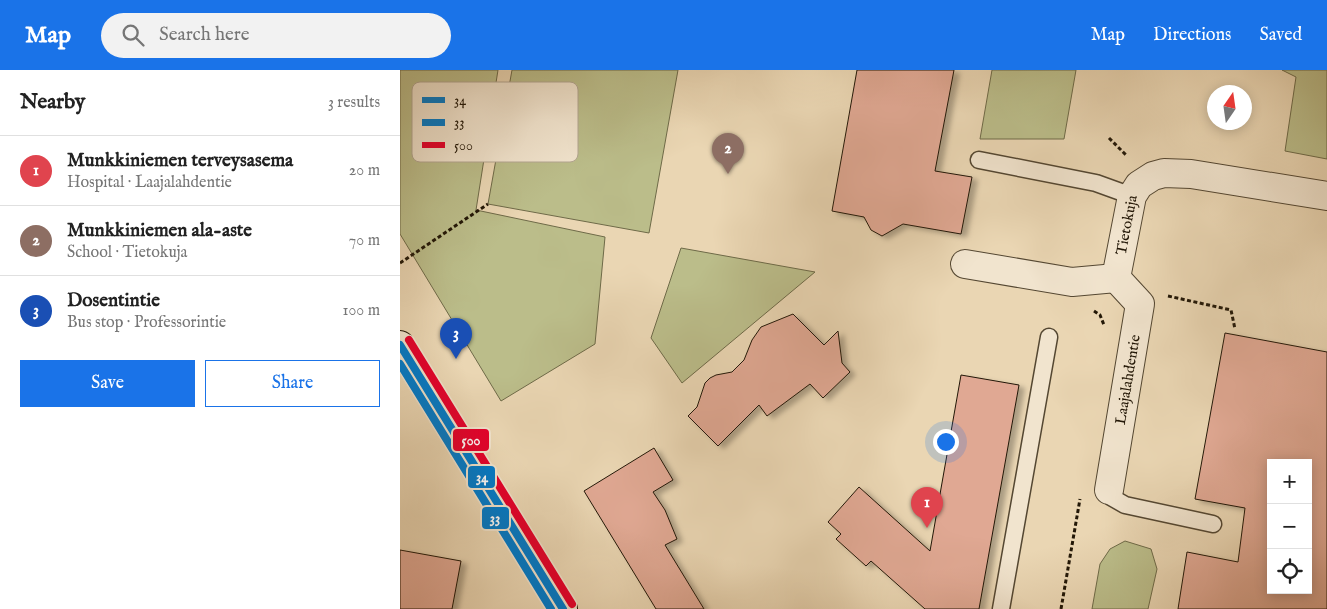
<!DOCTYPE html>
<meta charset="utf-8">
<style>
:root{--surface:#fff;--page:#f2f2f2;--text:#222;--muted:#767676;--line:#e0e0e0;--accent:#1a73e8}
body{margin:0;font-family:"IM FELL English",serif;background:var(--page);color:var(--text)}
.controls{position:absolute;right:15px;bottom:15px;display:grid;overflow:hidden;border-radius:0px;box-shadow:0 2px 12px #0003}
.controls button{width:45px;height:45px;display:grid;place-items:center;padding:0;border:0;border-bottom:1px solid var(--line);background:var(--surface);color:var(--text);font:25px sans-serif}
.compass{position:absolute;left:807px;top:15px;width:45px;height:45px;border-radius:50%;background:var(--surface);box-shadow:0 2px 12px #0003;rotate:13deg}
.you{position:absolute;left:545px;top:371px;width:18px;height:18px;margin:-12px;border:4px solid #fff;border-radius:50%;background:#1a73e8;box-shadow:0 0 0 8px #1a73e833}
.badge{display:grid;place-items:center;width:32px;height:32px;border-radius:50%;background:var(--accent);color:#fff;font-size:16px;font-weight:700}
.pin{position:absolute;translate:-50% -41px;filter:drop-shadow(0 1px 2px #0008)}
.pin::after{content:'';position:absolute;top:26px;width:18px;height:15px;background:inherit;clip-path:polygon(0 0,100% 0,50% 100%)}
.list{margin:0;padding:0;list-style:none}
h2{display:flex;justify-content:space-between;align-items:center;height:65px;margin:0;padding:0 20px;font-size:21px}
h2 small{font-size:16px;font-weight:400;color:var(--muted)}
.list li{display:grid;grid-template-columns:32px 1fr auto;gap:15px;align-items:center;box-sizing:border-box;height:70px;padding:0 20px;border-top:1px solid var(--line)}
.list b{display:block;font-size:19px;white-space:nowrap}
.list p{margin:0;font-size:16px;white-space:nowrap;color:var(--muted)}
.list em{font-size:16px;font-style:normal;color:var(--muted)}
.actions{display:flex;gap:10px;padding:15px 20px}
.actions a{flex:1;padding:11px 0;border:1px solid var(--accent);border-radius:0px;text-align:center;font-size:18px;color:var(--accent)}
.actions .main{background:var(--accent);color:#fff}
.icon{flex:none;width:28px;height:28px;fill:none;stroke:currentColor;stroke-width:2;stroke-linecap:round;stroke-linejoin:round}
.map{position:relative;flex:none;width:927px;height:539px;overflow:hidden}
header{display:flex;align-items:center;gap:30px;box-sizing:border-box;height:70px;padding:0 25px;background:var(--accent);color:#fff}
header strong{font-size:24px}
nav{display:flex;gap:28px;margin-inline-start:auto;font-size:18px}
.search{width:350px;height:45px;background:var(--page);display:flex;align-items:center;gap:12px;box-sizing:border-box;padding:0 18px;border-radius:28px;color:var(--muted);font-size:19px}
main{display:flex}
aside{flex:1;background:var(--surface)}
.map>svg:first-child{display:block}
</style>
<header>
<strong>Map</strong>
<div class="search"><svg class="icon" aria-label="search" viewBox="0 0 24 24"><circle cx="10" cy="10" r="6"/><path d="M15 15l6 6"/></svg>Search here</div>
<nav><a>Map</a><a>Directions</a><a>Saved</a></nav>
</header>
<main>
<aside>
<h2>Nearby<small>3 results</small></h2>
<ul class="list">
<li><span class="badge" style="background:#e0444e">1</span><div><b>Munkkiniemen terveysasema</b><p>Hospital · Laajalahdentie</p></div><em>20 m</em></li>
<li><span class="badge" style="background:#8d6e63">2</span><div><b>Munkkiniemen ala-aste</b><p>School · Tietokuja</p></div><em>70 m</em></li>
<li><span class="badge" style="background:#1a4fb4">3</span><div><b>Dosentintie</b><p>Bus stop · Professorintie</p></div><em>100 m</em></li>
</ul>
<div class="actions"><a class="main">Save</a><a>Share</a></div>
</aside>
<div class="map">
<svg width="927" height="539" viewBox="0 0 927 539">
<defs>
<filter id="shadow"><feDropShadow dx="5.5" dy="3" stdDeviation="2.5" flood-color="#0004"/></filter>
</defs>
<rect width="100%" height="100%" fill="#ead6b3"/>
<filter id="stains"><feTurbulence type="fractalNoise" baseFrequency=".004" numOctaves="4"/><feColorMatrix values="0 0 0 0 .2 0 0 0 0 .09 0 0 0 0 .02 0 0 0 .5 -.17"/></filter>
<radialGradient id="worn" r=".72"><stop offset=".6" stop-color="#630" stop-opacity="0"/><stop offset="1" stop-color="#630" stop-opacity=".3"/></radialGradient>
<g fill="#bbbd8a" stroke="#6e6a48">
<path d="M0 0H98L76 140 205 167 195 274 101 331 0 164Z"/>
<path d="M112 0H278L249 163 88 134Z"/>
<path d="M592 0H676L664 69H580Z"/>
<path d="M882 0H927V89L885 81 896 7Z"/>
<path d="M281 178 415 202 282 313 251 268Z"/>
<path d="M725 471 751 479 757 499 748 539H692L700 494 710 479Z"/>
</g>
<g fill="#e0a893" stroke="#221707" fill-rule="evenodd" filter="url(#shadow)">
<path d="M457 0H554L535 101 572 107 561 164 503 154 482 166 471 160 464 147 432 141Z"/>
<path d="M393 244 424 275 438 261 442 293 450 302 423 328 410 314 367 346 359 335 318 376 288 346 297 337 305 313 310 308 316 305 332 302 344 290 352 270 361 257Z"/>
<path d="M825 263 927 282V539H778L787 482 838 492 845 438 795 429ZM871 393H908V520H871Z"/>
<path d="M561 305 619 315 579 539H525L471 491 466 496 436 469 441 464 428 452 459 417 530 481Z"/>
<path d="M254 378 273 410 253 422 265 440 277 469 265 475 304 539H256L184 421Z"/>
<path d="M0 480 61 491 52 539H0Z"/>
</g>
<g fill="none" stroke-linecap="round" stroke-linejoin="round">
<defs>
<g id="lane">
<path d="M579 90 696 113 732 126"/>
<path d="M709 420 711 427 725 435 813 454"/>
<path d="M601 539 649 267"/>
</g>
<g id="street">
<path d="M565 194 672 212 716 208"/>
<path id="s1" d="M716 208 732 126 739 115 753 106 764 103 791 104 927 126"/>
<path id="s2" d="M709 420 740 234 716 208"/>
</g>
<path id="secondary" d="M0 275 163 539"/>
</defs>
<use href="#lane" stroke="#544732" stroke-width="19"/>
<use href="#street" stroke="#544732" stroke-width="30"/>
<use href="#secondary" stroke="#221707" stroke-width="30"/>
<g stroke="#221707" stroke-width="3" stroke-dasharray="4 2.5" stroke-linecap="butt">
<path d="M709 68 726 85"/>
<path d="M0 193 88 134"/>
<path d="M768 226 831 240 835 259"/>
<path d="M694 241 700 245 704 255"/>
<path d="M661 539 680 429"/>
</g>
<use href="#lane" stroke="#f1e4ce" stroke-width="16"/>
<use href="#street" stroke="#f1e4ce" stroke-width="28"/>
<use href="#secondary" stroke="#f1e4ce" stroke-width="28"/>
<defs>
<path id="bus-1" d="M0 275 163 539"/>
<path id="bus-2" d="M0 294 151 539"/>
<path id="bus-3" d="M9 270 172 534"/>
</defs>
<use href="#bus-1" stroke="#f1e4ce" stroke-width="11"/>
<use href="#bus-2" stroke="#f1e4ce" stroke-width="11"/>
<use href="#bus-3" stroke="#f1e4ce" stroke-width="11"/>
<use href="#bus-1" stroke="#007ac9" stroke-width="8"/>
<use href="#bus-2" stroke="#007ac9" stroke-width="8"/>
<use href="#bus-3" stroke="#e4002b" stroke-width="8"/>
</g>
<g text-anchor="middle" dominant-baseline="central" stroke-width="4" stroke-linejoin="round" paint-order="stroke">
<g font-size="15" fill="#221707" stroke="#f1e4ce">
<text stroke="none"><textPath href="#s1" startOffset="54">Tietokuja</textPath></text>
<text stroke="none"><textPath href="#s2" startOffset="112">Laajalahdentie</textPath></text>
</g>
</g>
<rect x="12" y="12" width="166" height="80" rx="8" fill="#f1e4ce" stroke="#b3a692" stroke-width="1"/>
<rect x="22" y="27" width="23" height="6" fill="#007ac9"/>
<rect x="22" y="49" width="23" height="7" fill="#007ac9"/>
<rect x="22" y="72" width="23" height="6" fill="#e4002b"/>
<g font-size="14" fill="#221707">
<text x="54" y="35">34</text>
<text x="54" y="57">33</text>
<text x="54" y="80">500</text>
</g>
<g stroke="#f1e4ce" stroke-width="2">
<rect x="52" y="358" width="38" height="24" rx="5" fill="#e4002b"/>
<rect x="67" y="395" width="29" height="24" rx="5" fill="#007ac9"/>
<rect x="81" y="436" width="29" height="24" rx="5" fill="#007ac9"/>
</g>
<g font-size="14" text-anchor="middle" font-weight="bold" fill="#fff">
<text x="71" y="375">500</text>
<text x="82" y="412">34</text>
<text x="95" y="453">33</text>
</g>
<rect width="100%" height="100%" filter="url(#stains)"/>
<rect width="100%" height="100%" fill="url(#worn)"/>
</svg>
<div class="controls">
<button>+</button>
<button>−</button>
<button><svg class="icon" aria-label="locate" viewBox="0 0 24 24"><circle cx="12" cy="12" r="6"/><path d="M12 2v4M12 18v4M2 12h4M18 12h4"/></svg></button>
</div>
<svg class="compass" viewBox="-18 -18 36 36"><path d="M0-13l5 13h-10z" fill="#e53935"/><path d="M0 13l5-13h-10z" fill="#767676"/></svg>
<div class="you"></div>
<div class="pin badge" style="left:527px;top:458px;background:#e0444e">1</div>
<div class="pin badge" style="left:328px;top:104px;background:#8d6e63">2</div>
<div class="pin badge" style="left:56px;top:289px;background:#1a4fb4">3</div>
</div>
</main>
